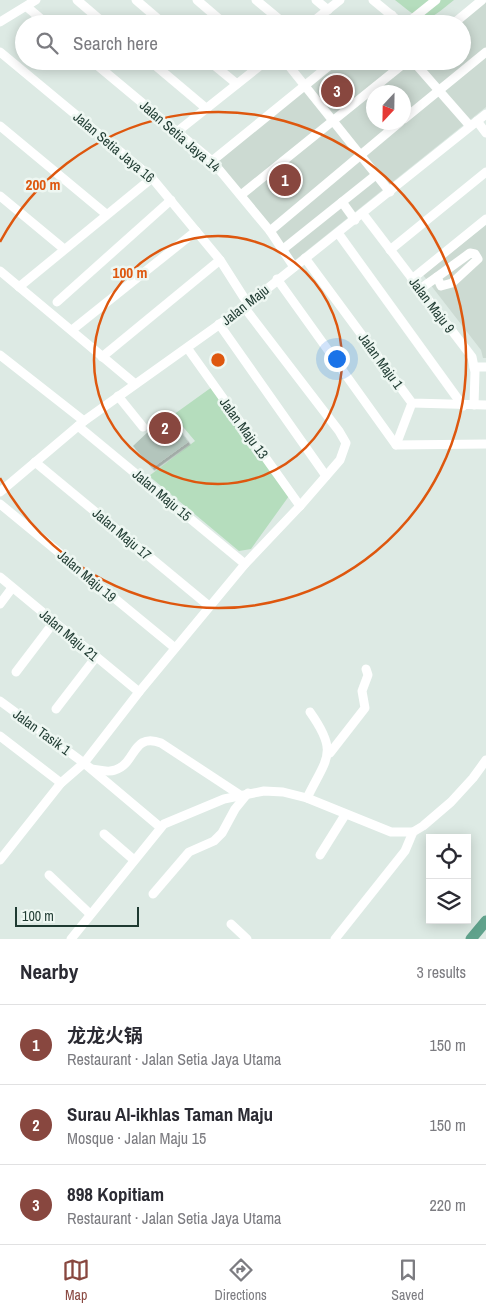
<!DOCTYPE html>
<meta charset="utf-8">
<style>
:root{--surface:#fff;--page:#f2f2f3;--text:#2b2b33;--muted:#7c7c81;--line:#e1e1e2;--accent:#88473f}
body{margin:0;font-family:"Archivo Narrow","Noto Sans SC",sans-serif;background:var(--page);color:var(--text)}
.controls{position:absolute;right:15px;bottom:15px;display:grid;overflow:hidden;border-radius:0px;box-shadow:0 2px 12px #0003}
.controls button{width:45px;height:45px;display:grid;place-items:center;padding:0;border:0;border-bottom:1px solid var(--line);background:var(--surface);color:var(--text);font:25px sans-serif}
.compass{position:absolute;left:366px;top:85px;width:45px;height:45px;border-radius:50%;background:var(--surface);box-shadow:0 2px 12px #0003;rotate:202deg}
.scale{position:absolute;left:15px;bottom:12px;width:124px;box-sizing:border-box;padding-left:5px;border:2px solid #1e3a31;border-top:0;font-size:14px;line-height:18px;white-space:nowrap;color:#1e3a31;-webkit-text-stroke:4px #eef7f2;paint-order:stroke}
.you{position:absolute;left:336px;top:358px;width:18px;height:18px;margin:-12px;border:4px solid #fff;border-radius:50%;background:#1a73e8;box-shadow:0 0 0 8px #1a73e833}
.badge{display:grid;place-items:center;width:32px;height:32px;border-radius:50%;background:var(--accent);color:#fff;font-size:16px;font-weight:700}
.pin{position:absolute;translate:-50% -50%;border:2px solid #fff;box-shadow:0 1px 5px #0006}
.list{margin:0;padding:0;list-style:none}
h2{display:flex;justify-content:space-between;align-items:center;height:65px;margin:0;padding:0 20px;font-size:21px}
h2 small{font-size:16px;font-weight:400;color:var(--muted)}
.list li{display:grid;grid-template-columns:32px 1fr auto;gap:15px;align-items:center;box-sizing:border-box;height:80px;padding:0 20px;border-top:1px solid var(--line)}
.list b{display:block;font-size:19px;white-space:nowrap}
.list p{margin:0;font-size:16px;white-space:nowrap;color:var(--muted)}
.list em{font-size:16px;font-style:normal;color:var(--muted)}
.icon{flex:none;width:28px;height:28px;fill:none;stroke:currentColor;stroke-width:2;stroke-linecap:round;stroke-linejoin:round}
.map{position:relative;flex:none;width:486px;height:939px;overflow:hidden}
.search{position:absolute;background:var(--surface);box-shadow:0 2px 12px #0003;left:15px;right:15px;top:15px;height:55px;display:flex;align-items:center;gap:12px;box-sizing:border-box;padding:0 18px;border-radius:28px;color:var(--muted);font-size:19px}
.sheet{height:305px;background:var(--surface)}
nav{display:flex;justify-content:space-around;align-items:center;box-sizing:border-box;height:70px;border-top:1px solid var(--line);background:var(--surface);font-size:14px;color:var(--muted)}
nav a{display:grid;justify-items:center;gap:2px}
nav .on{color:var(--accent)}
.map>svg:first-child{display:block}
</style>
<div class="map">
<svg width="486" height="939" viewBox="0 0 486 939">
<defs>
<filter id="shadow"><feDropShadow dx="2.5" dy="2.5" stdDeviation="0" flood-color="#0004"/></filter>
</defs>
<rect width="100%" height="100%" fill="#ddeae4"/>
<g fill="#ccdad2" fill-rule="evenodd">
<path d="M477 0H486V107L289 265 266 231 208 161 332 61H462V24H448ZM374 92H404V122H374Z"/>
<path d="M486 225V358H483L481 350 423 275Z"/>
</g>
<g fill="#b5ddbd">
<path d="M395 0H454C424 24 426 25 395 0Z"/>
<path d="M212 387 289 496 251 549 239 551 149 476 195 441 173 415Z"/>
</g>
<path fill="#b3c5bc" filter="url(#shadow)" d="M167 414 188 442 152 468 133 446Z"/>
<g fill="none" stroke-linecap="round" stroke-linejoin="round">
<g stroke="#fff" stroke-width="9">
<path d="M77 0 105 24"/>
<path d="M136 0 164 24"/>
<path d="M197 0 225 24"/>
<path d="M256 0 285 24"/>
<path d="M316 0 328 10"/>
<path d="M373 0 402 24"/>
<path d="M27 7 47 24"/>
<path d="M0 22 36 0"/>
<path d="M310 24 340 0"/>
<path d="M381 24 392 15"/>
<path d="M406 24 436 0"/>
<path d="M453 24 482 0"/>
<path d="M0 52 152 178 220 260 248 304"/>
<path d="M92 61 212 161 270 231 294 267"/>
<path d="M150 61 207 109"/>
<path d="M209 61 237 84"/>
<path d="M285 61 390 192"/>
<path d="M413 61 470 126"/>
<path d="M404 119 486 52"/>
<path d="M477 121 486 133"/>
<path d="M0 126 106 214"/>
<path d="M178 131 266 61"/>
<path d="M212 161 335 61"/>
<path d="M241 195 407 61"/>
<path d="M0 196 64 249"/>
<path d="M342 202 377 174"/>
<path d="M363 214 472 357 475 372 474 405"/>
<path d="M270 231 400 122"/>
<path d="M338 233 463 406"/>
<path d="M282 250 342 202 355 220"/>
<path d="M390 250 486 172"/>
<path d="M470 253 475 254 478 259 452 283 441 286 437 277Z"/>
<path d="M305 258 412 403 486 405"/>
<path d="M0 271 134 383"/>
<path d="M277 279 396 445 486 444"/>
<path d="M412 279 486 219"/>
<path d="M19 287 152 178"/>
<path d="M420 289 437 277"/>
<path d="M57 302 171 200"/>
<path d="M219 324 326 476"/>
<path d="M72 330 196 231"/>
<path d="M188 349 300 506"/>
<path d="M0 355 84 421"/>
<path d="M102 357 220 260"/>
<path d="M474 367H486"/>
<path d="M118 396 143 427"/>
<path d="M78 426 245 564"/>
<path d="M396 445 412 403"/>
<path d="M35 462 209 606"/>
<path d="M0 492 84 421 248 304 486 114"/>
<path d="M0 504 175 648"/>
<path d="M0 577 139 692"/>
<path d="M0 604 12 588"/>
<path d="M16 672 54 622"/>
<path d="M0 701 84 763 160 827"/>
<path d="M56 709 96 657"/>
<path d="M0 736 61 783"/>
<path d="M330 753 365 708 362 691 368 675 366 669"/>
<path d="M92 769C100 770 108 773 115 770 136 764 132 732 161 743L240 795"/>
<path d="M307 798C327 757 339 753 310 712"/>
<path d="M104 834 134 860"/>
<path d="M320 855 345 815"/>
<path d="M0 860 61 783 84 763 139 692 245 564 300 506 340 460 346 443 339 431 244 307"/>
<path d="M49 875 90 914"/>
<path d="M153 894 189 852 214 841 222 833 235 809 248 793"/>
<path d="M231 924 247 939"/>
<path d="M71 939 164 824 224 799 264 791 283 792 307 798 391 832H413L423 826 451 802 473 778 486 760"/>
<path d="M335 939 405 851 413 832"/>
</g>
<path stroke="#60a28c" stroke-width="11" d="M471 939 486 921"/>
</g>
<g fill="none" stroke="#de570e" stroke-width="2.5">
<circle cx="218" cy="360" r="124"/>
<path d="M0 242A248 248 0 1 1 0 478"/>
</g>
<g text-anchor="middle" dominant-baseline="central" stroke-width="5" stroke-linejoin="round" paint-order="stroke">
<g font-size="14" fill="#1e3a31" stroke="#eef7f2">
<text transform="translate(180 136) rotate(41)">Jalan Setia Jaya 14</text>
<text transform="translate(114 147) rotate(40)">Jalan Setia Jaya 16</text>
<text transform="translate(245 305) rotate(-38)">Jalan Maju</text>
<text transform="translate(432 305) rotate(53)">Jalan Maju 9</text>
<text transform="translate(381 361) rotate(54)">Jalan Maju 1</text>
<text transform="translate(244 428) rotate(54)">Jalan Maju 13</text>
<text transform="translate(162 495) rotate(40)">Jalan Maju 15</text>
<text transform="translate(122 534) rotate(40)">Jalan Maju 17</text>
<text transform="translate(87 576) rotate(40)">Jalan Maju 19</text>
<text transform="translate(69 635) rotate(40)">Jalan Maju 21</text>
<text transform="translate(42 732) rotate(36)">Jalan Tasik 1</text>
</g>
</g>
<circle cx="218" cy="360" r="8" fill="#de570e" stroke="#eef7f2" stroke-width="2.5"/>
<g font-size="15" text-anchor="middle" font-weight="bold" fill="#de570e" stroke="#eef7f2" stroke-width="5" stroke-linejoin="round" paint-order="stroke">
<text x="43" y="190">200 m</text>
<text x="130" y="278">100 m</text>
</g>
</svg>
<div class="controls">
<button><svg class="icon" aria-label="locate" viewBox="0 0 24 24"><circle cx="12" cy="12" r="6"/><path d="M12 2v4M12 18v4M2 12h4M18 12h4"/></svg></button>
<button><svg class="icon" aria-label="layers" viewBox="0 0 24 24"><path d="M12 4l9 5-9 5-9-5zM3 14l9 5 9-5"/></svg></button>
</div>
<svg class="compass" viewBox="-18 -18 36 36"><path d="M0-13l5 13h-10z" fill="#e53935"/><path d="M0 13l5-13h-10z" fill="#7c7c81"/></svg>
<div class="scale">100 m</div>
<div class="you"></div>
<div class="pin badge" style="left:285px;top:180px">1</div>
<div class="pin badge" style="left:165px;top:428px">2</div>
<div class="pin badge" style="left:337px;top:91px">3</div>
<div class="search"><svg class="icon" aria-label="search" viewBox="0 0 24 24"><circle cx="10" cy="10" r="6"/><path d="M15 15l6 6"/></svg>Search here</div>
</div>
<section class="sheet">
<h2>Nearby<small>3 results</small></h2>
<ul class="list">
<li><span class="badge">1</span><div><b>龙龙火锅</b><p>Restaurant · Jalan Setia Jaya Utama</p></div><em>150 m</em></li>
<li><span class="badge">2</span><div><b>Surau Al-ikhlas Taman Maju</b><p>Mosque · Jalan Maju 15</p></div><em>150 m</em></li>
<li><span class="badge">3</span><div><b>898 Kopitiam</b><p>Restaurant · Jalan Setia Jaya Utama</p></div><em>220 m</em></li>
</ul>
</section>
<nav>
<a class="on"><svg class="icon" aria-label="map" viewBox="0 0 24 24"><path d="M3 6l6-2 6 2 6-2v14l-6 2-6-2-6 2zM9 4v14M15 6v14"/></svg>Map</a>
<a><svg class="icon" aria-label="directions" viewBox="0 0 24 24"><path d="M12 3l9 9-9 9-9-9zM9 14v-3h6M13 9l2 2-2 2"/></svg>Directions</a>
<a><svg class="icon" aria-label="saved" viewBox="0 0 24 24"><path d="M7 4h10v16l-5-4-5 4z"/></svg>Saved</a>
</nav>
